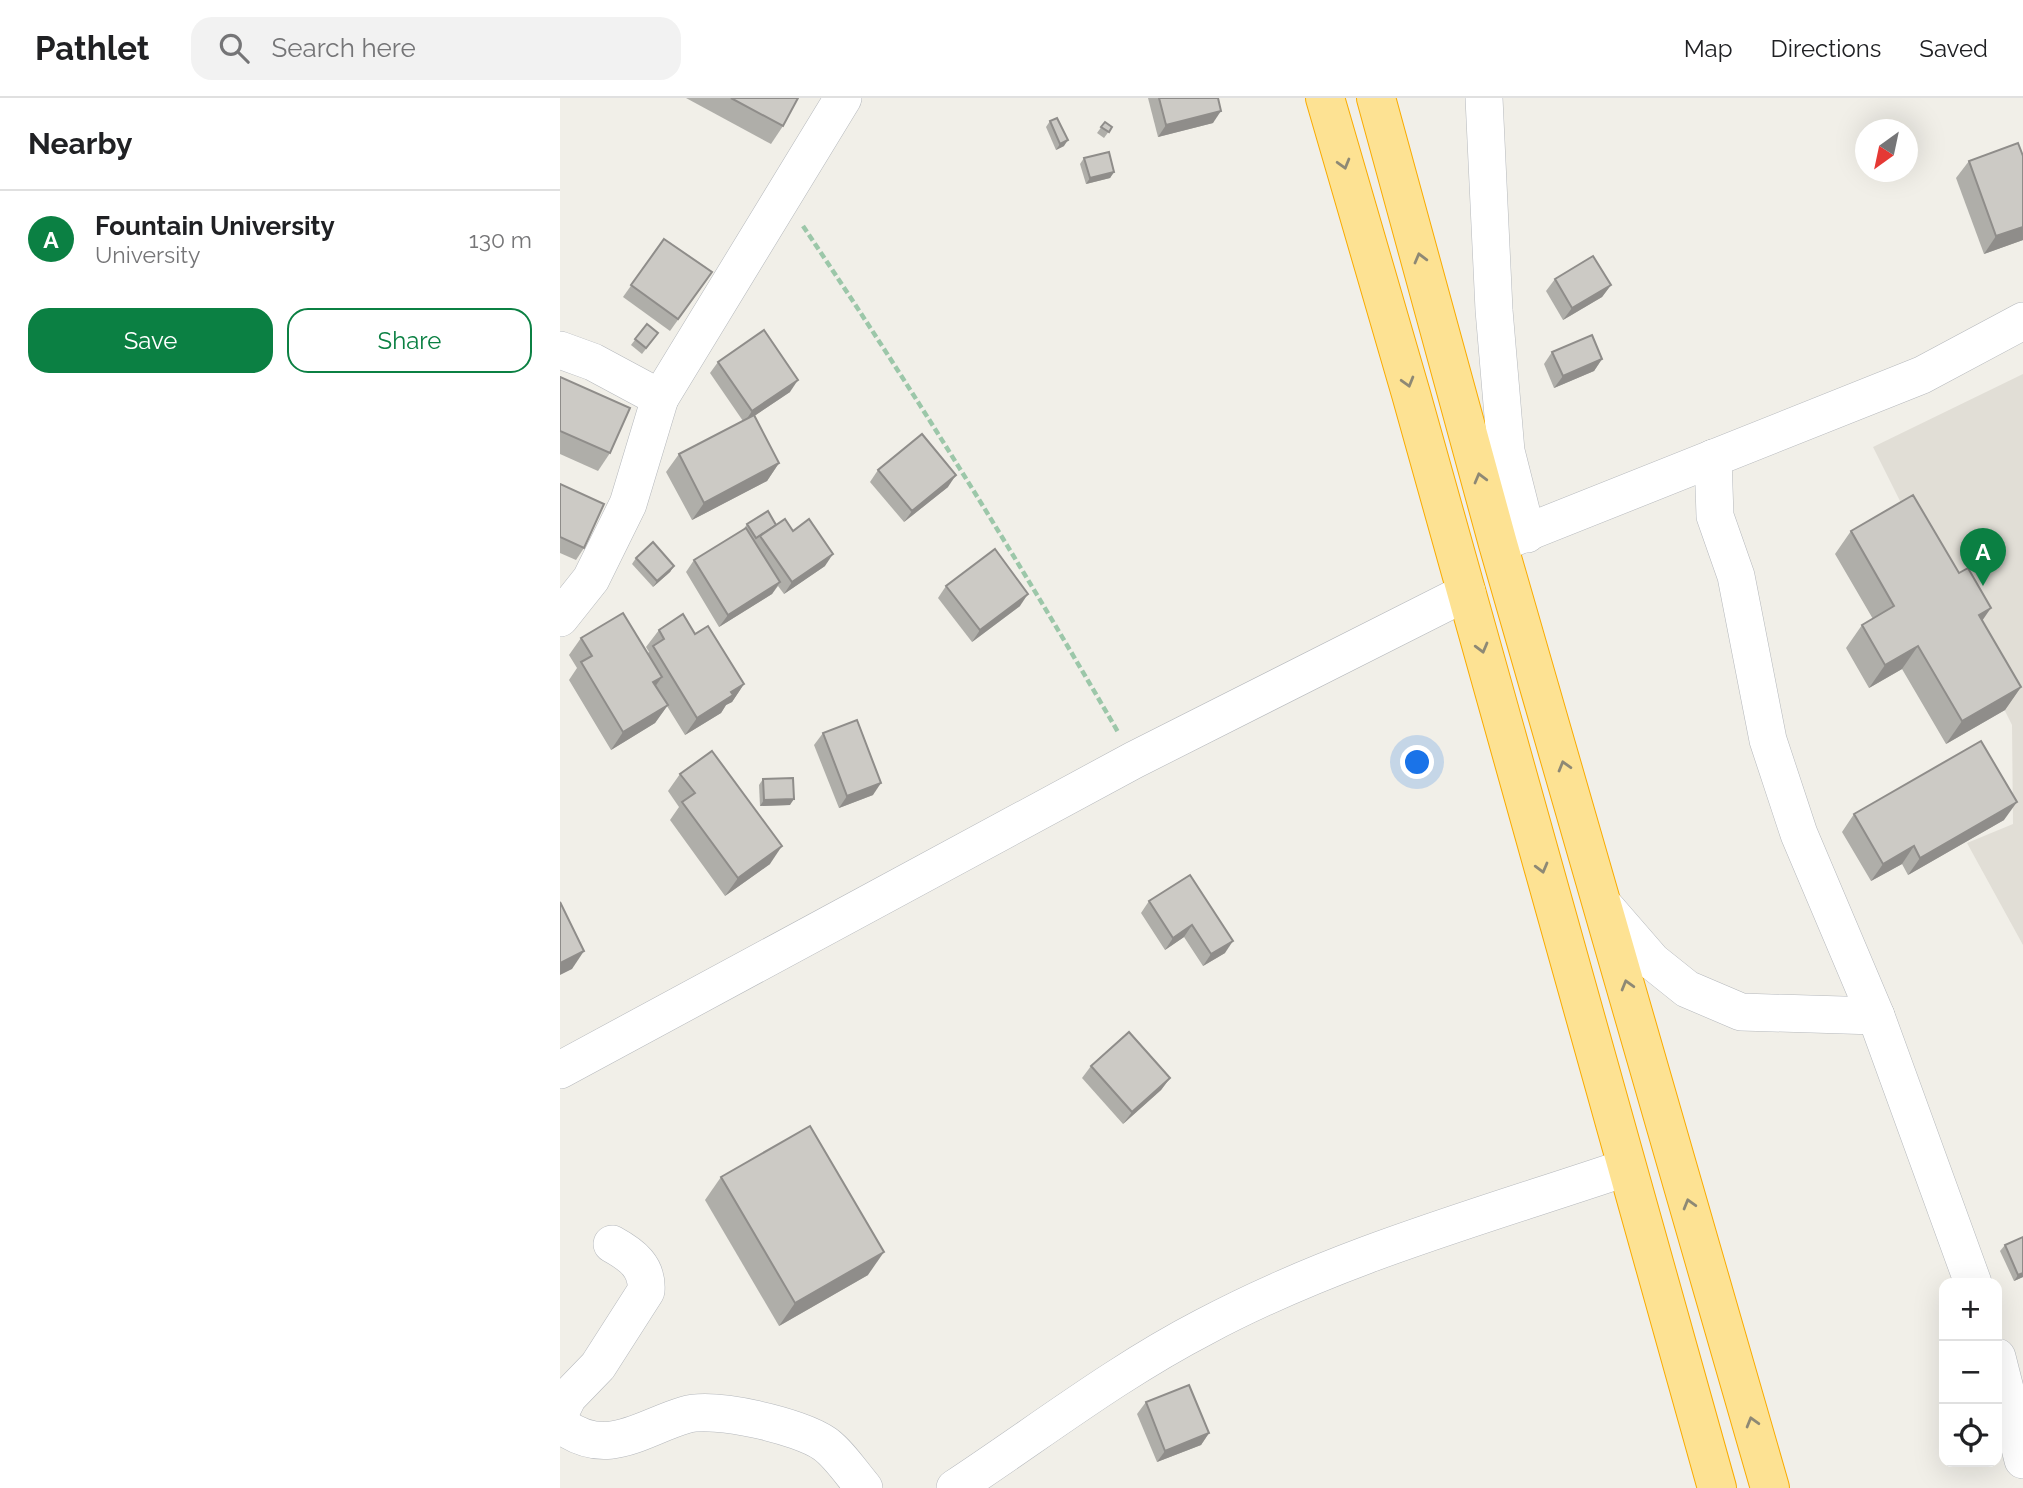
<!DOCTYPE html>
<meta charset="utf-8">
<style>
:root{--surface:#fff;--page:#f2f2f2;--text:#202124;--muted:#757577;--line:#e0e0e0;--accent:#0b8043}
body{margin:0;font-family:Raleway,sans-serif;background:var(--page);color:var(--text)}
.controls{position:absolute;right:21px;bottom:21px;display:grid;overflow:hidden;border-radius:14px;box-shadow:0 7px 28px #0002}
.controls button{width:63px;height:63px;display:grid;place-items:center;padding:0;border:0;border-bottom:2px solid var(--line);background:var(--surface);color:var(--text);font:35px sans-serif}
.compass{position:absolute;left:1295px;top:21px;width:63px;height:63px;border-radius:50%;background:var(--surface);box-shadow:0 7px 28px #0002;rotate:213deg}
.you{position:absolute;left:858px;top:665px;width:24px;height:24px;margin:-18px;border:5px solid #fff;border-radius:50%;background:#1a73e8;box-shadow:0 0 0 10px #1a73e833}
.badge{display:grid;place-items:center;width:46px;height:46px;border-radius:50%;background:var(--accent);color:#fff;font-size:23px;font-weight:700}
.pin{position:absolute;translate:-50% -58px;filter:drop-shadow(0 2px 4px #0008)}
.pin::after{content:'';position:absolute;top:37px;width:24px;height:21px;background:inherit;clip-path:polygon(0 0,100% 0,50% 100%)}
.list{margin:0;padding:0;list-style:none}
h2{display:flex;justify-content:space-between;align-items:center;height:91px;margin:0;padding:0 28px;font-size:30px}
h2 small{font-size:23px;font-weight:400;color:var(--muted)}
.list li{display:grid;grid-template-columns:46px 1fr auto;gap:21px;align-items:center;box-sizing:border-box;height:98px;padding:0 28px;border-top:2px solid var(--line)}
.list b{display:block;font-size:26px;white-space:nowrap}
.list p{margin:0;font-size:23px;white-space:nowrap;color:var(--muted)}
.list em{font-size:23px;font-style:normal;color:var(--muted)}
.actions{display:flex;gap:14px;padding:21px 28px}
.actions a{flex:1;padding:16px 0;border:2px solid var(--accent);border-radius:21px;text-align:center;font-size:24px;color:var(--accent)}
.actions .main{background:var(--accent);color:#fff}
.icon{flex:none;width:38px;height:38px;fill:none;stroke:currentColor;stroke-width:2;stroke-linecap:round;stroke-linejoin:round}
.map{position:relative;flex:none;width:1463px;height:1390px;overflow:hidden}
header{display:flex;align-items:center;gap:42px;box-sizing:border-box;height:98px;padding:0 35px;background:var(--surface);border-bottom:2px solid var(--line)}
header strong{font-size:33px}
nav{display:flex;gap:38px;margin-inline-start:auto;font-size:24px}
.search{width:490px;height:63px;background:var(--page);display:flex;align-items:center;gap:18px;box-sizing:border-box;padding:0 24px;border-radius:21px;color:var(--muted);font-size:26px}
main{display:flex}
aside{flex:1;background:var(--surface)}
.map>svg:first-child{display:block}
</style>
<header>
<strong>Pathlet</strong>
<div class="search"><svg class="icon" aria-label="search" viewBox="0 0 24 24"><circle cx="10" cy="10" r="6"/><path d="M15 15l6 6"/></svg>Search here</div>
<nav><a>Map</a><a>Directions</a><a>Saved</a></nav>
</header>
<main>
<aside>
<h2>Nearby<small></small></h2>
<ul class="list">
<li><span class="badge">A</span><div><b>Fountain University</b><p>University</p></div><em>130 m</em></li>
</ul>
<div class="actions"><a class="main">Save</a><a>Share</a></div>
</aside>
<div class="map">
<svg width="1463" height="1390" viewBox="0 0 1463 1390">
<rect width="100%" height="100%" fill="#f1efe8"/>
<path fill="#e1ded6" d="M1463 276V847L1407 745 1453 726 1452 627 1313 349Z"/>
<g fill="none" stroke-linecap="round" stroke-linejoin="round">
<defs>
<g id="street">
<path d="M924 0 934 212 946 353 967 436"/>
<path d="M0 252 33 264 100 300 283 0"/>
<path d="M1153 360 1155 418 1176 478 1208 642 1239 736 1316 918 1413 1185"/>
<path d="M938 446 1362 277 1463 223"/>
<path d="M0 520 31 481 68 406 100 300"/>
<path d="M1046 810 1092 863 1127 891 1181 914 1316 918"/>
<path d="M0 972 574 662 907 494"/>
<path d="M1437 1259 1463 1362"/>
<path d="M0 1315 8 1299 38 1268 86 1193C88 1169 72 1157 52 1146"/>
<path d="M0 1317 4 1329C48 1360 81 1330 125 1317 154 1308 240 1328 265 1346 279 1356 292 1376 304 1390"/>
<path d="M395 1390C477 1336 557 1274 644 1229 777 1158 923 1118 1065 1070"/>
</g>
<g id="highway">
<path d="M765 0 851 296 1157 1390"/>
<path d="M816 0 938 446 1210 1390"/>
</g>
</defs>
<use href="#street" stroke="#b5b8bc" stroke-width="38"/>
<use href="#highway" stroke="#f9ab00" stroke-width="40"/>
<path stroke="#9cc7a9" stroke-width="4.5" stroke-dasharray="7 3.5" stroke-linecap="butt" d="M243 128C354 293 458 462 558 634"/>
<use href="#street" stroke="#fff" stroke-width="37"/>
<use href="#highway" stroke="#fde293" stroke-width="38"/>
</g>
<g fill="#afaea9">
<path d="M126 0H238L223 28 211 46Z"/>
<path d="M588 0H658L653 25 598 39Z"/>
<path d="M490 23 504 48 496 52 486 29Z"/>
<path d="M545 24 552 29 544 40 537 35Z"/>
<path d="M524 60 554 74 550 80 526 86 520 66Z"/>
<path d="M1409 63 1463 142 1424 156 1396 80Z"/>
<path d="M104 141 152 174 110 233 63 199Z"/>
<path d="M995 181 1051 187 1042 199 1003 222 986 193Z"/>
<path d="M87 226 98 235 82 256 71 247Z"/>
<path d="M992 254 1042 261 1034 273 994 290 984 266Z"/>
<path d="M158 264 230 294 194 318 219 365 207 383 132 422 106 374 119 356 183 323 150 275Z"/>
<path d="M0 279 50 355 38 373 0 356Z"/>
<path d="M318 372 388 389 344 424 310 384Z"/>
<path d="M0 386 24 450 16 462 0 455Z"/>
<path d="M187 426 216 427 233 433 265 468 224 496 218 488 212 496 159 529 126 474 134 462 183 432Z"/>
<path d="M1291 433 1422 523 1461 589 1445 612 1386 646 1342 571 1309 590 1286 550 1302 527 1313 521 1275 456Z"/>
<path d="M76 460 114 468 110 474 93 489 72 466Z"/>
<path d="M386 488 460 508 412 544 378 500Z"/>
<path d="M99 532 135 536 184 586 172 604 166 607 161 615 125 637 107 608 95 625 51 652 9 582 17 570 9 557 21 540 87 556 89 554 86 549Z"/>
<path d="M263 635 313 697 279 710 254 647Z"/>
<path d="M120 676 210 766 165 798 110 722 119 709 108 693Z"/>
<path d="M203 681 230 707 200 708 199 687Z"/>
<path d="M1294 716 1444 722 1348 777 1342 766 1311 783 1282 734Z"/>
<path d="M630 777 665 855 643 868 624 839 605 852 581 815 589 803Z"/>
<path d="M531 968 610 980 601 992 563 1026 522 980Z"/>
<path d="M161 1079 308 1177 219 1228 145 1102Z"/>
<path d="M1445 1147 1463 1179 1454 1183 1440 1153Z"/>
<path d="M586 1304 649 1335 641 1347 597 1364 577 1316Z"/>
</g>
<g fill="#8f8d8a">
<path d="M661 13 653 25 598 39 606 27Z"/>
<path d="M508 42 504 48 496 52 500 46Z"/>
<path d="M554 74 550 80 526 86 530 80Z"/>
<path d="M1463 129V142L1424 156 1436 138Z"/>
<path d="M1051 187 1042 199 1003 222 1012 210Z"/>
<path d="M1042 261 1034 273 994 290 1003 278Z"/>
<path d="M238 282 230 294 184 325 192 313Z"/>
<path d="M219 365 207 383 132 422 144 405Z"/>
<path d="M396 377 388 389 344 424 352 413Z"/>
<path d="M273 456 265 468 224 496 232 484Z"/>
<path d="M114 468 110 474 93 489 97 483Z"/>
<path d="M220 484 212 496 159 529 168 517Z"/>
<path d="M468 496 460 508 412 544 420 532Z"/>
<path d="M1431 510 1415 533 1419 517Z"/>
<path d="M1358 548 1342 571 1309 590 1325 567Z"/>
<path d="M102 579 89 597 93 584Z"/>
<path d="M184 586 172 604 166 607 161 615 125 637 137 620 171 594Z"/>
<path d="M1461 589 1445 612 1386 646 1402 623Z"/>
<path d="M108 607 95 625 51 652 63 634Z"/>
<path d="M321 685 313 697 279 710 287 698Z"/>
<path d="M234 701 230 707 200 708 204 702Z"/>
<path d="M1457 704 1444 722 1348 777 1360 760Z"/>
<path d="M222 748 210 766 165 798 178 780Z"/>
<path d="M1354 748 1342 766 1311 783 1323 766Z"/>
<path d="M632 827 624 839 605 852 613 840Z"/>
<path d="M673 843 665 855 643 868 651 856Z"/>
<path d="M24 853 12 871 0 877V865Z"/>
<path d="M610 980 601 992 563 1026 572 1014Z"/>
<path d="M324 1154 308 1177 219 1228 235 1205Z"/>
<path d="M1463 1175V1179L1454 1183 1458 1177Z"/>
<path d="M649 1335 641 1347 597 1364 605 1353Z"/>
</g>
<g fill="#cccac5" stroke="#8f8d8a" stroke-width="2">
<path d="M171 0H238L223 28Z"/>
<path d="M599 0H658L661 13 606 27Z"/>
<path d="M497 20 508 42 500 46 490 23Z"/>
<path d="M545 24 552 29 549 34 541 29Z"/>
<path d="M1458 45 1463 58V129L1436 138 1409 63Z"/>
<path d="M549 54 554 74 530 80 524 60Z"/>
<path d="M104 141 152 174 118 221 71 187Z"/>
<path d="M1033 158 1051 187 1012 210 995 181Z"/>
<path d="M87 226 98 235 86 250 75 241Z"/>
<path d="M204 232 238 282 192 313 158 264Z"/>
<path d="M1032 237 1042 261 1003 278 992 254Z"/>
<path d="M0 279 70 310 50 355 0 333Z"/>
<path d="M194 317 219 365 144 405 119 356Z"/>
<path d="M362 336 396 377 352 413 318 372Z"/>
<path d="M0 386 44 406 24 450 0 439Z"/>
<path d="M1353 397 1399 475 1408 470 1431 510 1419 517 1461 589 1402 623 1358 548 1325 567 1302 527 1334 508 1291 433Z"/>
<path d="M208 413 216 427 196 440 187 426Z"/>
<path d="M225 421 233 433 249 421 273 456 232 484 200 438Z"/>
<path d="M186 430 220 484 168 517 134 462Z"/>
<path d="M93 444 114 468 97 483 76 460Z"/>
<path d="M435 451 468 496 420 532 386 488Z"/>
<path d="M63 515 102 579 93 584 108 607 63 634 21 564 32 558 21 540Z"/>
<path d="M123 516 135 536 148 528 184 586 171 594 173 597 137 620 93 548 104 541 99 532Z"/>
<path d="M297 622 321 685 287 698 263 635Z"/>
<path d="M1421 643 1457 704 1360 760 1354 748 1323 766 1294 716Z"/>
<path d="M152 653 222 748 178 780 122 704 135 695 120 676Z"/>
<path d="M233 680 234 701 204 702 203 681Z"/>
<path d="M630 777 673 843 651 856 632 827 613 840 589 803Z"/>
<path d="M0 804 24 853 0 865Z"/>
<path d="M569 934 610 980 572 1014 531 968Z"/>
<path d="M250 1028 324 1154 235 1205 161 1079Z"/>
<path d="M1463 1139V1175L1458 1177 1445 1147Z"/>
<path d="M629 1287 649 1335 605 1353 586 1304Z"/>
</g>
<defs><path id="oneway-chevron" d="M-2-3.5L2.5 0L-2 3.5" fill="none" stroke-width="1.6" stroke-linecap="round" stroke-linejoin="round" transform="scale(1.75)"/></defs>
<g stroke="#8e8975">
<use href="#oneway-chevron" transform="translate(784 66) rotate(74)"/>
<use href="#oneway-chevron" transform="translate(860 160) rotate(-105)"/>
<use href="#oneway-chevron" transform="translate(848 284) rotate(74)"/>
<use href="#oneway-chevron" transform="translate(920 380) rotate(-105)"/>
<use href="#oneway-chevron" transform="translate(922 550) rotate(75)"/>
<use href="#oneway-chevron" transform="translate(1004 668) rotate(-106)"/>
<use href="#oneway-chevron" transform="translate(982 770) rotate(75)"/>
<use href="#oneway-chevron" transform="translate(1067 887) rotate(-106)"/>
<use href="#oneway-chevron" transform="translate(1129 1106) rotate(-106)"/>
<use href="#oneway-chevron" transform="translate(1192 1324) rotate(-106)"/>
</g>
</svg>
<div class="controls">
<button>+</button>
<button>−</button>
<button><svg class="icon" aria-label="locate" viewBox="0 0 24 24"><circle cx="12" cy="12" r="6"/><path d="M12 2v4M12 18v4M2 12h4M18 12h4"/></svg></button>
</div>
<svg class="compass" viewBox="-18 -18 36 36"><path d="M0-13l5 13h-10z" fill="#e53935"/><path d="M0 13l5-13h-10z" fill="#757577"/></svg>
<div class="you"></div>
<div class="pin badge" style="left:1423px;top:488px">A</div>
</div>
</main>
